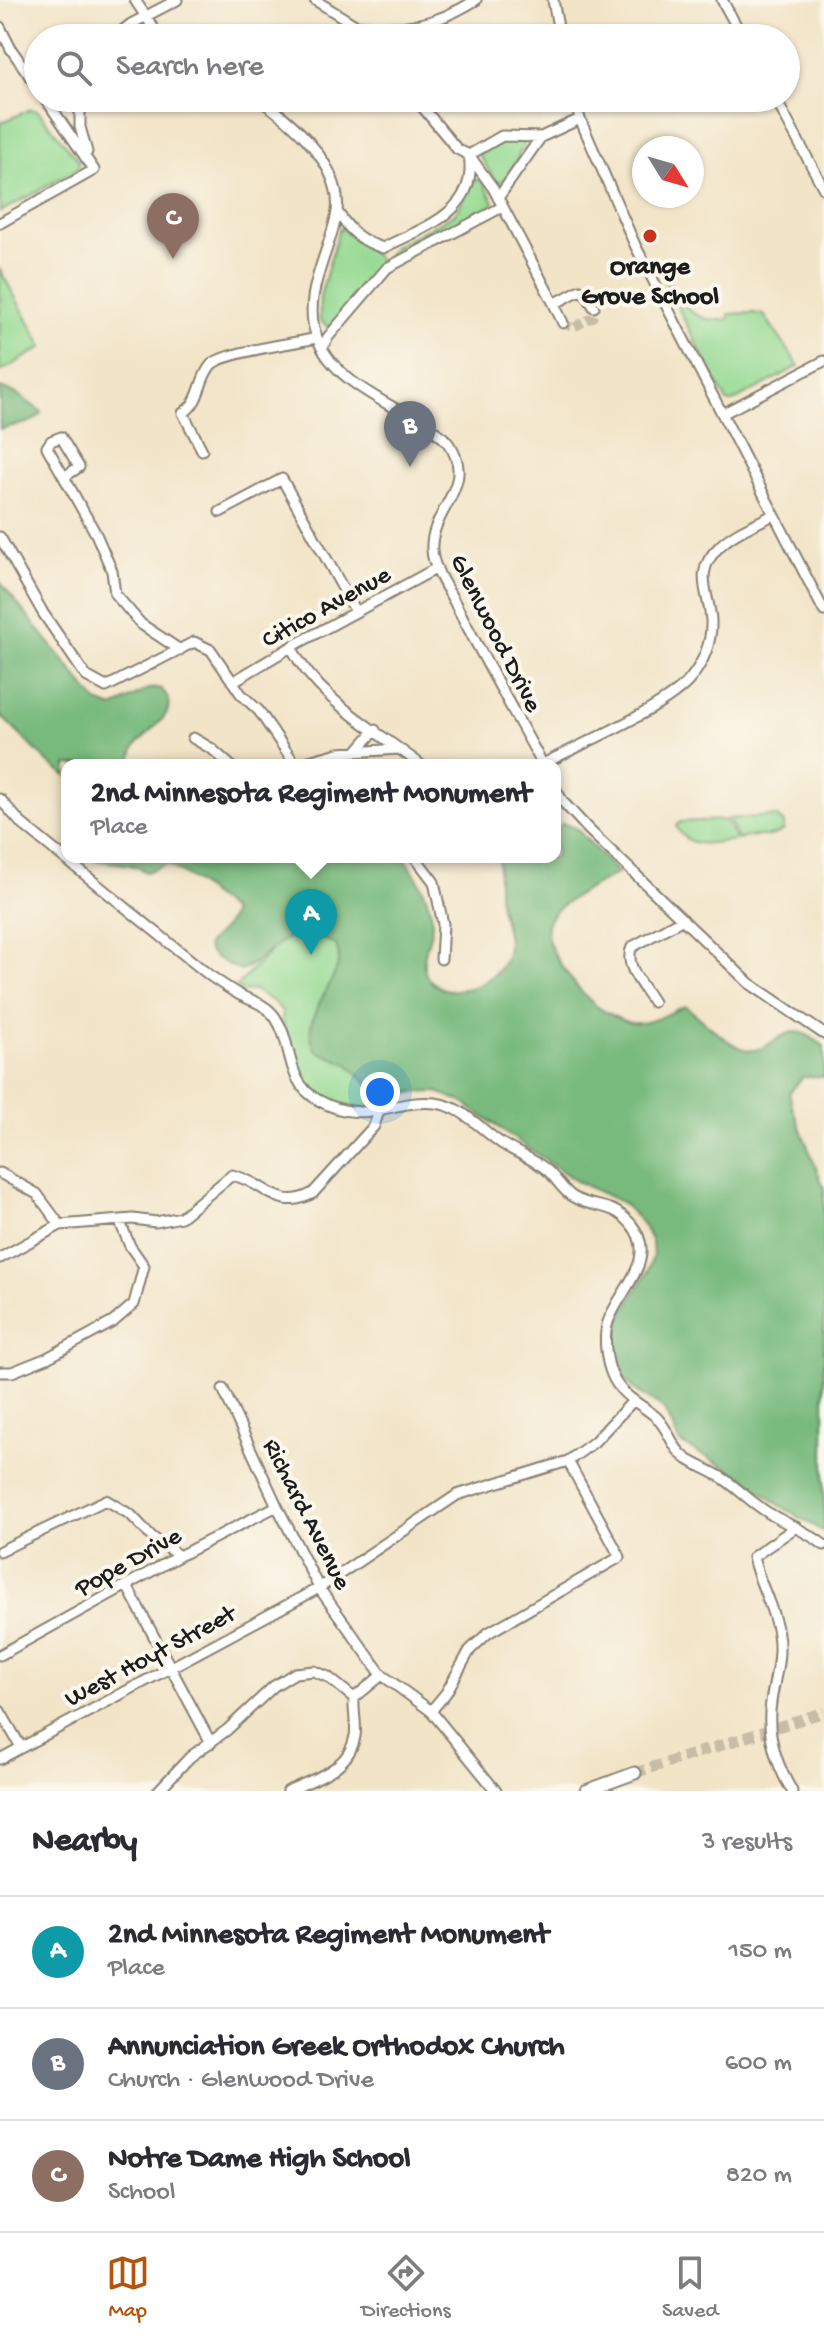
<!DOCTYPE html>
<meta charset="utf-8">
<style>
:root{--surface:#fff;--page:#f2f2f3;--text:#2b2b33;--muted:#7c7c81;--line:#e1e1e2;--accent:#b45309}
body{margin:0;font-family:"Gochi Hand",sans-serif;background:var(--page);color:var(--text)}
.compass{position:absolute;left:632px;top:136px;width:72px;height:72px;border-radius:50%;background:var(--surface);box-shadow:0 2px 6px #0004;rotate:127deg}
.you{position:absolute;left:380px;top:1092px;width:28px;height:28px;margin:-20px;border:6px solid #fff;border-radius:50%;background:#1a73e8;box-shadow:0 0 0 12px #1a73e833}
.badge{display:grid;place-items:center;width:52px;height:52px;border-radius:50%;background:var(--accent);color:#fff;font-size:26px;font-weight:700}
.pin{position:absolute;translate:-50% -66px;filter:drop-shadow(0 2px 4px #0008)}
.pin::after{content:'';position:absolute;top:42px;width:28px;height:24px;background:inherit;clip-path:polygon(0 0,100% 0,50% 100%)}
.popup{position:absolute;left:61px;top:759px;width:500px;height:104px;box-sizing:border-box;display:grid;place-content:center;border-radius:16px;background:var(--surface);filter:drop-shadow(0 2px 6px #0005);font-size:26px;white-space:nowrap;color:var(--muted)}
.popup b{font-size:30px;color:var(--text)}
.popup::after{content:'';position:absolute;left:50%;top:100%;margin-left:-16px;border:16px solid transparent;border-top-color:var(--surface)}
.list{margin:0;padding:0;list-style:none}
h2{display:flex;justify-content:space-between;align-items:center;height:104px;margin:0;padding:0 32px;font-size:34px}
h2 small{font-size:26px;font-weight:400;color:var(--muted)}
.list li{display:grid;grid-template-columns:52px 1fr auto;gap:24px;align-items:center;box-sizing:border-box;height:112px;padding:0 32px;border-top:2px solid var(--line)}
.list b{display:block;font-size:30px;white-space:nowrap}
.list p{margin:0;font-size:26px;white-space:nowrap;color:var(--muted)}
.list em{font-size:26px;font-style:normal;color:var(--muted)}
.icon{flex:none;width:44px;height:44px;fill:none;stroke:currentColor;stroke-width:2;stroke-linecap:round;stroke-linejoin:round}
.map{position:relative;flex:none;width:824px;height:1791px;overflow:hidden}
.search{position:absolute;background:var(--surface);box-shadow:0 2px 6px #0004;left:24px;right:24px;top:24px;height:88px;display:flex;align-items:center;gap:20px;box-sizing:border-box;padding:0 28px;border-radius:44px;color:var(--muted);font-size:30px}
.sheet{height:440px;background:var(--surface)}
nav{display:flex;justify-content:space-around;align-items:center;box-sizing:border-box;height:112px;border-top:2px solid var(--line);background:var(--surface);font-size:22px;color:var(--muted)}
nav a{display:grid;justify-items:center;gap:4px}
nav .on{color:var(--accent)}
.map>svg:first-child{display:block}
.green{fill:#96da93;stroke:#597b58;stroke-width:2}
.forest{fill:#78ba7d;stroke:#4a6b4c;stroke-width:2}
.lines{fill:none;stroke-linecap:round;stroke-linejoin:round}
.minor-tunnel{stroke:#c7bca5;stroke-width:9;stroke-dasharray:9 4.5;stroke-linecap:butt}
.major-tunnel{stroke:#c7bca5;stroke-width:11;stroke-dasharray:11 5.5;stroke-linecap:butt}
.minor-casing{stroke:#878072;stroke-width:13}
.major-casing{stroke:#878072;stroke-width:15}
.minor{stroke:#fff;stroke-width:9}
.major{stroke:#fff;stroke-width:11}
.poi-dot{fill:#c8321e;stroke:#fbf7ec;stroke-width:3}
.labels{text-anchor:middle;stroke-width:8;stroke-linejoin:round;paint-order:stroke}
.poi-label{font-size:26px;font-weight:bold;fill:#1c1c1c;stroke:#fbf7ec}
.street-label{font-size:26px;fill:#1c1c1c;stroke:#fbf7ec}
</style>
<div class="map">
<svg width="824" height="1791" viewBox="0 0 824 1791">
<rect width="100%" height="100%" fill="#fbf7ec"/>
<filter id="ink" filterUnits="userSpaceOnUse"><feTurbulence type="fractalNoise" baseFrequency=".0125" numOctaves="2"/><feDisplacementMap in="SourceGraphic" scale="16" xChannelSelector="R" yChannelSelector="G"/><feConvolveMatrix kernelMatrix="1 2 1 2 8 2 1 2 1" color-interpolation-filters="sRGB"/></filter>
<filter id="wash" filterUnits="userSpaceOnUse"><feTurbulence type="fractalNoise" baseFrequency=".006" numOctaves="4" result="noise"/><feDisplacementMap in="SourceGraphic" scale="32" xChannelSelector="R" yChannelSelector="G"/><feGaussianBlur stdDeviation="1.8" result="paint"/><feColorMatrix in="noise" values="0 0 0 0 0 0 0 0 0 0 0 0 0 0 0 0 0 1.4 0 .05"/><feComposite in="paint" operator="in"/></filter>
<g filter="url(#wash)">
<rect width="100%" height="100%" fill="#f2e4c7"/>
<path class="green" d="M 31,109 L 38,111 L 79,161 L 78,169 L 0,212 L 0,123 Z
M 510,140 L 523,141 L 524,145 L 506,179 L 497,183 L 479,155 L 482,150 Z
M 476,179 L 483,182 L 494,202 L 490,209 L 404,254 L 389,261 L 387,259 L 392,248 L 453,215 C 464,204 466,188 476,179 Z
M 343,228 C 355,242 374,249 382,266 L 381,271 L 333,326 L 328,327 L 320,320 L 320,297 L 339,229 Z
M 0,270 L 43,347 L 0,372 Z
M 668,272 L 671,276 L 667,279 C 681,306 697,325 729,319 L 729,314 L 753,313 L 764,315 L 799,366 L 732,402 L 727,402 L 661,275 Z
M 776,816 L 784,823 L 784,830 C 767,842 756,831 739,840 L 728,819 Z
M 725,820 L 736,840 C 711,842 689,852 676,826 L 680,822 Z
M 322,898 L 480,1018 C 467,1032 409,1098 398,1102 C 359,1117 309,1103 294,1061 C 289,1048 287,1033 282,1019 L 283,1012 L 274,1002 L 254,990 L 245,992 L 236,987 Z"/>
<path class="forest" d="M 0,388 L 17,394 L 42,412 C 34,426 14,424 0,429 Z
M 0,582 L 97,702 L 113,708 L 148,689 L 160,688 C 186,711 148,729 136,746 C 132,751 132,758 131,765 L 67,765 L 67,776 L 51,765 L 0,715 Z
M 562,823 L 576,828 L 618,873 C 599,884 556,902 548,922 C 539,944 579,992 595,1005 C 603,1011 618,1019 627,1022 C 645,1028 670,1012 685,1006 C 702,1018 727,1046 748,1050 C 765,1053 779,1032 796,1032 C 805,1031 816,1041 824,1046 L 824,1077 L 803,1077 L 789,1093 L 793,1109 L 824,1188 L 824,1532 L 779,1505 L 742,1476 L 680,1443 L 665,1410 L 634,1389 L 621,1373 L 615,1351 L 621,1315 L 647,1273 L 653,1256 L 652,1242 L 643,1224 L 623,1203 L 576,1181 L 462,1102 L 438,1092 L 390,1093 L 367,1083 L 348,1064 L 317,1051 C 295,1021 337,986 339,958 C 339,957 337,946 336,945 C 286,916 280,951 241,971 C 176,940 223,946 232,912 L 194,881 L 168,864 L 146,872 C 126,858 106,867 88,857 L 404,857 C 416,874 433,903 432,924 C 431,940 417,963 428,978 C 435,988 449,992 460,990 C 484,987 509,969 508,943 C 508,929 501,915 499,901 C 497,887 498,873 499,858 L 555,857 L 555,833 Z"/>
</g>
<g filter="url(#ink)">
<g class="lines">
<path class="minor-tunnel" d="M 563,323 L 573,328 L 593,317 L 594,307"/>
<path class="major-tunnel" d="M 635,1773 L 824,1712"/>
<g class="minor-casing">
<path id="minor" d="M 135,0 L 160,38
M 315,0 L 355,25 L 366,38
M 553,0 L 560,38
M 722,0 L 743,38
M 355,25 C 404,31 434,26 476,0
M 0,27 L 11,49 L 38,88
M 113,38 L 131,24 L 177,0
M 45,98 L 94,170
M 80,98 L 80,127 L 87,152
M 256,98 C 292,119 347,170 336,217 C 328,256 300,299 318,340 C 334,379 379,398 413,419 C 425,426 440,432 448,443 C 479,485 429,511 432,550 C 433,569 448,589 456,605 C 484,659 514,712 543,765
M 415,98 L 457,149 L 469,155 L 493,188 L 554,304
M 574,98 L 580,119 L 635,245 L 824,611
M 775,98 L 824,189
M 498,198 L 541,137
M 338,213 C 351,232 361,241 383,248
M 0,223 L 94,170
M 383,248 C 424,227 479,212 469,155 L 502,136 L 541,137 L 580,119
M 563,323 L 554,304 L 580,290 L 586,294 L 594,307
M 322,348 L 328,337 L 387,268 L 502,207
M 722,414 L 824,361
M 202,450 L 183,413 C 202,401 198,380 211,365 C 223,352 297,343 317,338
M 64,477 L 79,467 L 61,437 L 51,441 L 47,447 L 96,534 L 112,571 L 115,594 L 141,624 L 180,650
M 220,512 L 282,479 L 356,612
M 0,537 L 43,613 L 86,676 L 106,687 L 194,642 L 211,650 L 241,694 L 259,711 L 295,764
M 291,647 C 318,700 375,729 421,765
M 234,681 L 291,647 L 437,568
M 193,738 L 212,749 L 230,765
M 357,751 L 375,730
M 543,764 C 579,745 669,707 691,678 C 704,661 712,641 711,620 C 709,592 692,572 720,546 C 734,532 756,524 773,515
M 294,765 L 338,753 L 399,749
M 555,788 L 563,802 L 588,829 L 749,983 L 824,1034
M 0,799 L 21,823 L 209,975 C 219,982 229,989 240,995 C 252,1001 266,1004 275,1017 C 294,1044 284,1081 318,1100 C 366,1127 389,1099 435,1103 C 463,1106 480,1129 501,1143 C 515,1153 535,1159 548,1171 C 557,1179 562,1190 573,1197 C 595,1210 611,1201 631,1224 C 660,1259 619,1290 608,1322 C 603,1337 606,1361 612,1375 C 621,1396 638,1402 655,1416 C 669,1428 671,1448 687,1459 C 698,1466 712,1471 724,1479 C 740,1490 754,1505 772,1515 C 789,1525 808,1532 824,1545
M 415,857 L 434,882 L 443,924 L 441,959
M 653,1002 C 644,987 623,965 632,947 L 683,919
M 0,1173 L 37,1194 L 60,1225
M 0,1258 L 60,1225 L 133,1219 L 156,1222 L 181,1217 L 232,1175 C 266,1182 277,1213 313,1193 L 374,1126 L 379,1111
M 0,1372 L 12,1372 L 47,1358 L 113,1322 L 134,1304 L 144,1266 L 130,1246 L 120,1222
M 223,1389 L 277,1506 L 319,1588 L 382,1675 L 431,1711 L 496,1791
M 0,1551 L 106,1500 L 131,1515 L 152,1537 L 179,1556
M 127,1586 L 211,1743
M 0,1655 L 179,1556 L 277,1506
M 0,1711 L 21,1747
M 431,1711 L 446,1693 L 470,1650 L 488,1633 L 620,1557 L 568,1461
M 0,1759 L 319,1588 L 457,1495 L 568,1461 L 594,1442 L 632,1402
M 158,1791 L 190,1757 L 227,1730 L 274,1686 L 295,1673 L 314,1671 L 328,1677 L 354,1698
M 288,1791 C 315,1778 349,1770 355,1736 C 357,1727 353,1711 354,1698 L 382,1675
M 792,1791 C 776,1764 766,1735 771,1702 C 774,1680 782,1657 778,1634 C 774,1607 759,1584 753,1557 L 796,1527"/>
</g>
<g class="major-casing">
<path id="major" d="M 586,1791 L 635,1773"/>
</g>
<use href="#minor" class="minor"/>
<use href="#major" class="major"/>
</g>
</g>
<circle class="poi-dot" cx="650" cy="236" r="8"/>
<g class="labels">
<g class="poi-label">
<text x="650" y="273">Orange<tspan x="650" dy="30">Grove School</tspan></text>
</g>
<g class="street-label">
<text transform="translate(325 605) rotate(-29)" y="9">Citico Avenue</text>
<text transform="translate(498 632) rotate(63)" y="9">Glenwood Drive</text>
<text transform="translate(309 1513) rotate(63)" y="9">Richard Avenue</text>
<text transform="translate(127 1560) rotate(-29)" y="9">Pope Drive</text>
<text transform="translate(149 1654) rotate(-28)" y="9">West Hoyt Street</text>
</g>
</g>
</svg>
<svg class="compass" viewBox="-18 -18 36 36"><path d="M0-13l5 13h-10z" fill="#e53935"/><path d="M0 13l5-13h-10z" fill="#7c7c81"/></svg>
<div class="you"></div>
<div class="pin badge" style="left:311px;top:955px;background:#0f9aa8">A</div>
<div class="popup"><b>2nd Minnesota Regiment Monument</b>Place</div>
<div class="pin badge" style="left:410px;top:467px;background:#6b7280">B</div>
<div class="pin badge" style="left:173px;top:259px;background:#8d6e63">C</div>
<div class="search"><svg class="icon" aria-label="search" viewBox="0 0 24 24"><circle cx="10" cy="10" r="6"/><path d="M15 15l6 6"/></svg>Search here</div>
</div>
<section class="sheet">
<h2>Nearby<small>3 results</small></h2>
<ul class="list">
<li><span class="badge" style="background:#0f9aa8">A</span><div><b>2nd Minnesota Regiment Monument</b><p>Place</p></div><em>150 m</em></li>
<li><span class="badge" style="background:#6b7280">B</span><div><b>Annunciation Greek Orthodox Church</b><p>Church · Glenwood Drive</p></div><em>600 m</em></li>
<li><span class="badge" style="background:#8d6e63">C</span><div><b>Notre Dame High School</b><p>School</p></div><em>820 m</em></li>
</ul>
</section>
<nav>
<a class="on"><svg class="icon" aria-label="map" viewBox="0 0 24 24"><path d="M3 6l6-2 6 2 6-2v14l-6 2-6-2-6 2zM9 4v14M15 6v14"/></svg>Map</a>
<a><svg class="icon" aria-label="directions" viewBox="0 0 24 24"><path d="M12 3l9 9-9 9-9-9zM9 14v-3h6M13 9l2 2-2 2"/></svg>Directions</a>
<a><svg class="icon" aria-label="saved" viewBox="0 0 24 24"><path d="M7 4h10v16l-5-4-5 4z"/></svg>Saved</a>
</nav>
